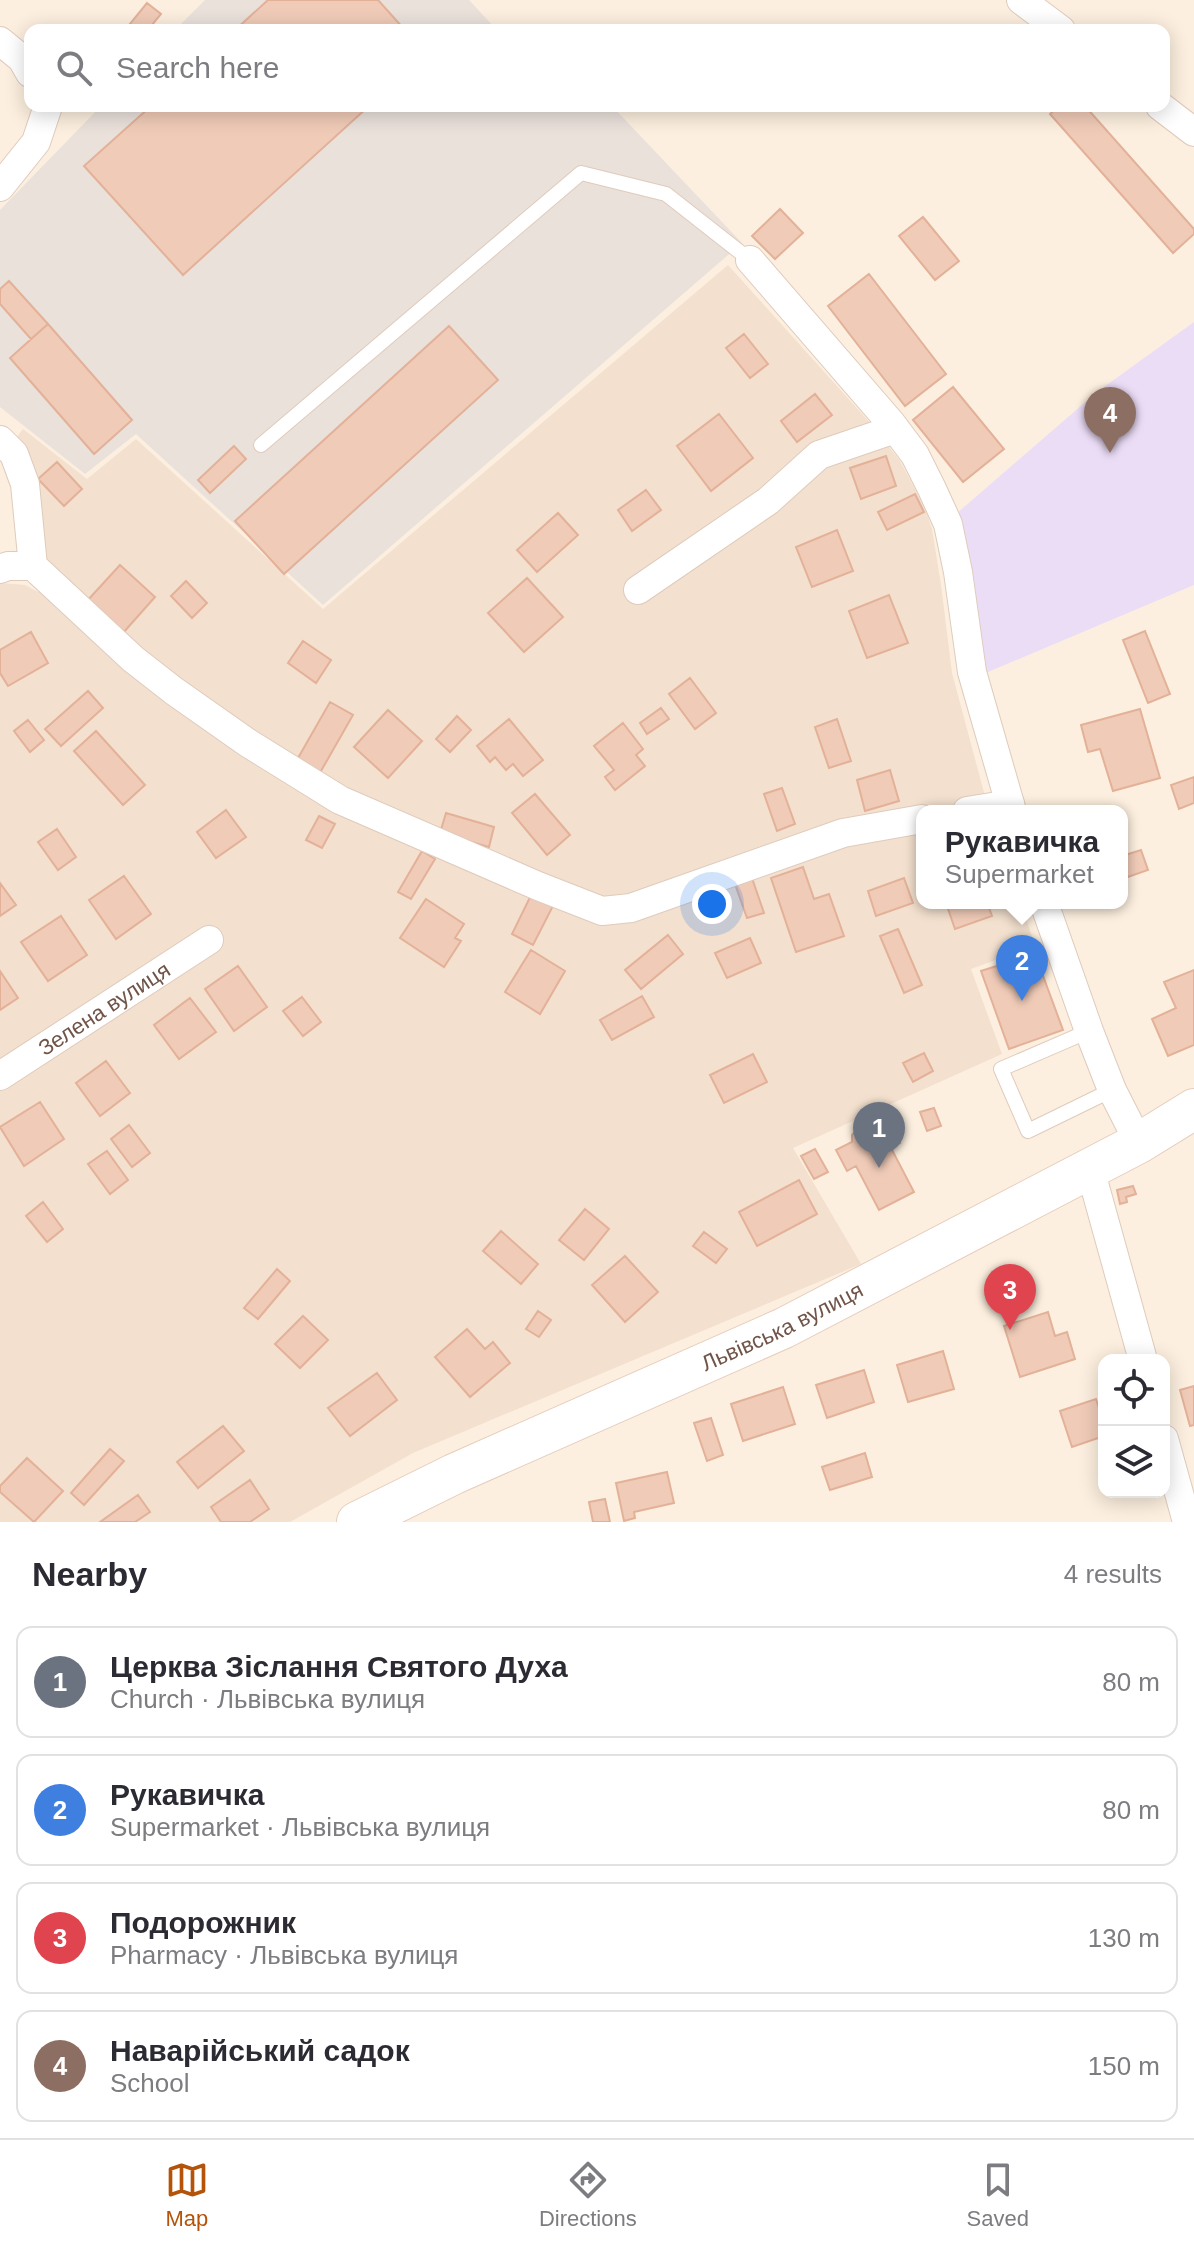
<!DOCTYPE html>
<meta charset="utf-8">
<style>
:root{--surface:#fff;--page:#f2f2f3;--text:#2b2b33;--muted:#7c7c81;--line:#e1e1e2;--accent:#b45309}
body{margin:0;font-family:Helvetica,sans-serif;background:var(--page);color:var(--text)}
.controls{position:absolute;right:24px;bottom:24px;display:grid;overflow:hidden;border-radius:16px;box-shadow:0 4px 20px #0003}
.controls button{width:72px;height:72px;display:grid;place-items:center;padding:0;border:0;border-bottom:2px solid var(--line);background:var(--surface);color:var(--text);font:40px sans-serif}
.you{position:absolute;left:712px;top:904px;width:28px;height:28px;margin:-20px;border:6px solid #fff;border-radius:50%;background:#1a73e8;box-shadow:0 0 0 12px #1a73e833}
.badge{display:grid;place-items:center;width:52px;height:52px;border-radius:50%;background:var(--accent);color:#fff;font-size:26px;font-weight:700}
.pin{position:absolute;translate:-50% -66px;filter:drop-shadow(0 2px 4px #0008)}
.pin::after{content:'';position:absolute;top:42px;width:28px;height:24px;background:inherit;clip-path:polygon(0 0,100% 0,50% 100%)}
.popup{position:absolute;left:916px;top:805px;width:212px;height:104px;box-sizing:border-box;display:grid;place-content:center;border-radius:16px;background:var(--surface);filter:drop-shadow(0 2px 6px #0005);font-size:26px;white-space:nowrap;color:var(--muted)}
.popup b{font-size:30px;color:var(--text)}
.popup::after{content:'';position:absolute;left:50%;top:100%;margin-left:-16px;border:16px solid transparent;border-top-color:var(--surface)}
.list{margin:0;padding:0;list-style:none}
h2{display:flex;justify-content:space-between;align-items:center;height:104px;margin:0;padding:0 32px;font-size:34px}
h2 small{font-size:26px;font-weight:400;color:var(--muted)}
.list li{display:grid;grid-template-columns:52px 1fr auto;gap:24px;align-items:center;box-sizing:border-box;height:112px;margin:0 16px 16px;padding:0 16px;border:2px solid var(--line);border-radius:16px}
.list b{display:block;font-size:30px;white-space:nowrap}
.list p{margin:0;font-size:26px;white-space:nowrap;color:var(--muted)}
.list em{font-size:26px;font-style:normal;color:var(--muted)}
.icon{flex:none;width:44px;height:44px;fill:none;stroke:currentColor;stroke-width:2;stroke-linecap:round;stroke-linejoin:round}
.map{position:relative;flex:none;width:1194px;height:1522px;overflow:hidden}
.search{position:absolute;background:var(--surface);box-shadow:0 4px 20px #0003;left:24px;right:24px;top:24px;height:88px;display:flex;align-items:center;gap:20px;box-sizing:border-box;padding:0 28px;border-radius:16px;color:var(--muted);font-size:30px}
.sheet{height:616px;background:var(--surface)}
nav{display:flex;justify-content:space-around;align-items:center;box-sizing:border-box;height:112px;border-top:2px solid var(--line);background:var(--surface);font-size:22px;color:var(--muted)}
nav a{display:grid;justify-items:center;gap:4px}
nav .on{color:var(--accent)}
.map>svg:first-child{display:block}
.residential{fill:#f3e0ce}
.industrial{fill:#eae1db}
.education{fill:#ecddf7}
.building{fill:#f0cbb8;stroke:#e3b198;stroke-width:2}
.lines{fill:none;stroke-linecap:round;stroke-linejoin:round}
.lane-casing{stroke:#dfcbbc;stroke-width:16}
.street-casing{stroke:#dfcbbc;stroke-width:30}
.secondary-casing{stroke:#e6cdbc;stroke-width:42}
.lane{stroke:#fff;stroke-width:14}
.street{stroke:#fff;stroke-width:28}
.secondary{stroke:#fff;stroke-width:40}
.labels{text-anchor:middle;stroke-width:6;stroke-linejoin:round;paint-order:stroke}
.street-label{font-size:22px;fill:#715448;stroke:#fff3e5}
</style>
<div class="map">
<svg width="1194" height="1522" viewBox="0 0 1194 1522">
<rect width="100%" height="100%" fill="#fcefdf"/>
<path class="residential" d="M 728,265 L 872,425 L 900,461 L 925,508 L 932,529 L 941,585 L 952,673 L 989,811 L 922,811 L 922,903 L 1021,903 L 1035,946 L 971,969 L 1002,1054 L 793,1148 L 861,1264 L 413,1453 L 290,1522 L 0,1522 L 0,583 L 25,585 L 38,592 L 53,576 L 38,560 L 12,443 L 23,429 L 87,479 L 136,439 L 323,609 Z"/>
<path class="industrial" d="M 205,0 L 469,0 L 497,30 L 175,30 Z
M 101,106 L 612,106 L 742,243 L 323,605 L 136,434 L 85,474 L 0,407 L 0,210 Z"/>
<path class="education" d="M 1194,322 L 1194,585 L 981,675 L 956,514 L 1097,392 Z"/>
<path class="building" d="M 268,0 L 378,0 L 405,30 L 235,30 Z
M 147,3 L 161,14 L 148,30 L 135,30 L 129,25 Z
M 151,106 L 369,106 L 183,275 L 84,166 Z
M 1059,106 L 1085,106 L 1194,229 L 1194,234 L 1173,253 L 1050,114 Z
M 780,209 L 803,233 L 775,259 L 752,236 Z
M 923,217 L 959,261 L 935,280 L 899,236 Z
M 869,274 L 946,374 L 905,406 L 828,306 Z
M 9,281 L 48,324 L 31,339 L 0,304 L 0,289 Z
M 48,324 L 132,420 L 94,454 L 10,358 Z
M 449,326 L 498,380 L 284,574 L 235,521 Z
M 744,334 L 768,364 L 750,378 L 726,348 Z
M 953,387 L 1004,449 L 963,482 L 913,420 Z
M 815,394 L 832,415 L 797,442 L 781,421 Z
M 719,414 L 753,458 L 711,491 L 677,446 Z
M 234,446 L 246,459 L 210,493 L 198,480 Z
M 886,456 L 896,486 L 861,499 L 850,468 Z
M 57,462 L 82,489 L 64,506 L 38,479 Z
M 646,490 L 661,510 L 632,531 L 618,510 Z
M 915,494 L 924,512 L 887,530 L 878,512 Z
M 558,513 L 578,535 L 537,572 L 517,550 Z
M 837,530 L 853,571 L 812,587 L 796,547 Z
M 120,565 L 155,597 L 123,633 L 87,601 Z
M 527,578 L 563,617 L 524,652 L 488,613 Z
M 186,581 L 207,603 L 192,618 L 171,596 Z
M 889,595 L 908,643 L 867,658 L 849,611 Z
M 1145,631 L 1170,694 L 1148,703 L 1123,640 Z
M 31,632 L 48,663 L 8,686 L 0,673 L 0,650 Z
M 303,641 L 331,660 L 316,683 L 288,663 Z
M 690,678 L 716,713 L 695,729 L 669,694 Z
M 88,691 L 103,708 L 61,746 L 45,729 Z
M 330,702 L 353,715 L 317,778 L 294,765 Z
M 661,708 L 669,719 L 647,734 L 640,723 Z
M 1140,709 L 1160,778 L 1113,791 L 1100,749 L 1088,752 L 1081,725 Z
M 388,710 L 422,741 L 388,778 L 354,747 Z
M 457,716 L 471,730 L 450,752 L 436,739 Z
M 509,719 L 543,760 L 523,776 L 513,764 L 506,770 L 495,757 L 490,762 L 477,746 Z
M 837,719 L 851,761 L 829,768 L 815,727 Z
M 28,720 L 44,740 L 30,752 L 14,731 Z
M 623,723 L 643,749 L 636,755 L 645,766 L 615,790 L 605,777 L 614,770 L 594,746 Z
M 96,731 L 145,785 L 123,805 L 74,751 Z
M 890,770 L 899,801 L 865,811 L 857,780 Z
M 1194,777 L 1194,803 L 1179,809 L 1171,785 Z
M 782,788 L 795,824 L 777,831 L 764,794 Z
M 535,794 L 570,835 L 547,855 L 512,813 Z
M 226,810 L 246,837 L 216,858 L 197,832 Z
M 446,813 L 494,827 L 489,847 L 440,833 Z
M 319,816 L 335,824 L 322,848 L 306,840 Z
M 57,829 L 76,857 L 58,870 L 38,842 Z
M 1141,850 L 1148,870 L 1122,879 L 1122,856 Z
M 422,851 L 435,859 L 411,899 L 398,892 Z
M 803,867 L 814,899 L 829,894 L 844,936 L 796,952 L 771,878 Z
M 124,876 L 151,914 L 116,939 L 89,900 Z
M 752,878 L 764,913 L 747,918 L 735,884 Z
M 904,878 L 913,903 L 876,916 L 868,891 Z
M 0,883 L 16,905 L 0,916 Z
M 534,889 L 556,900 L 533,945 L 512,934 Z
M 426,899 L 464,924 L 455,938 L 461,941 L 444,967 L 400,938 Z
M 946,903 L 987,903 L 992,916 L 955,929 Z
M 61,916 L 87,955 L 48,981 L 21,942 Z
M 898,929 L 922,985 L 904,993 L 880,936 Z
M 668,935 L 683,954 L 641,989 L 625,970 Z
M 750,938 L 761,963 L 727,978 L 715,953 Z
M 531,950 L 565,971 L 540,1014 L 505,992 Z
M 1035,954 L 1063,1030 L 1009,1049 L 981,971 Z
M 238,966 L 267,1007 L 234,1031 L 205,989 Z
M 1194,970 L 1194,1045 L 1168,1056 L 1152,1019 L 1176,1008 L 1164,982 Z
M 0,971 L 18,998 L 0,1010 Z
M 642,996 L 654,1017 L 612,1040 L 600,1020 Z
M 302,997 L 321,1022 L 303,1036 L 283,1011 Z
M 190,998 L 216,1032 L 179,1059 L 154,1025 Z
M 924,1053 L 933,1071 L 913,1082 L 903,1063 Z
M 753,1054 L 767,1082 L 724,1103 L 710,1075 Z
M 106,1061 L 130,1093 L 100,1116 L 76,1083 Z
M 40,1102 L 64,1139 L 24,1166 L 0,1127 Z
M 934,1108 L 941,1126 L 927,1131 L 920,1112 Z
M 889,1122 L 900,1143 L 891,1148 L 914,1192 L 879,1210 L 856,1166 L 847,1171 L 836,1150 L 852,1142 L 852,1135 L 860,1127 L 871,1126 L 876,1129 Z
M 129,1125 L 150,1153 L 132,1167 L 111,1139 Z
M 815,1149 L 828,1172 L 814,1179 L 801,1156 Z
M 107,1151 L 128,1180 L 110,1194 L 88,1164 Z
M 799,1180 L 817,1214 L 757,1246 L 739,1212 Z
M 1133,1186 L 1136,1194 L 1126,1197 L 1127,1202 L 1120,1204 L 1117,1190 Z
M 43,1202 L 63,1229 L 47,1242 L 26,1216 Z
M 585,1209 L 609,1229 L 584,1260 L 559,1240 Z
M 501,1231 L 538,1264 L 521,1284 L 483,1251 Z
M 704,1232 L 727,1249 L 716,1263 L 693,1246 Z
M 625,1256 L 658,1292 L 625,1322 L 592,1285 Z
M 277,1269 L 290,1281 L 258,1319 L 244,1308 Z
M 538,1311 L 551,1320 L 539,1337 L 526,1329 Z
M 1048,1312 L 1055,1336 L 1067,1332 L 1075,1359 L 1020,1377 L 1004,1326 Z
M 303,1316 L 328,1340 L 300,1368 L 275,1344 Z
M 467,1329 L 485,1349 L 493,1342 L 510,1363 L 470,1397 L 435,1357 Z
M 943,1351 L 954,1389 L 908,1402 L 897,1365 Z
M 864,1370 L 874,1402 L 827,1418 L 816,1385 Z
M 377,1373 L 397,1400 L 350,1436 L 328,1408 Z
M 1194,1386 L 1194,1425 L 1190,1426 L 1180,1390 Z
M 783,1387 L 795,1424 L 743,1441 L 731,1404 Z
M 1096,1399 L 1104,1424 L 1104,1436 L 1072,1447 L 1060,1411 Z
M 711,1418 L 723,1455 L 707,1461 L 694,1423 Z
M 223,1426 L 244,1451 L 198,1488 L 177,1462 Z
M 110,1449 L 124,1461 L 84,1505 L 71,1493 Z
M 865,1453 L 872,1477 L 830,1490 L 822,1467 Z
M 27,1458 L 63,1491 L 34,1522 L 0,1492 L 0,1486 Z
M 667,1472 L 674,1503 L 634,1512 L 635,1518 L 624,1521 L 616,1483 Z
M 250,1480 L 269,1509 L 250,1522 L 221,1522 L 211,1507 Z
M 138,1495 L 150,1512 L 135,1522 L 100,1522 Z
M 605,1499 L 610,1522 L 593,1522 L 589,1502 Z"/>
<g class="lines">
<g class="lane-casing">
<path id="lane" d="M 261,445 L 581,173 L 666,194 L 750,260
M 1089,1031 L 1001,1069 L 1028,1131 L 1112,1090"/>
</g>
<g class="street-casing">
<g id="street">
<path d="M 1021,0 L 1061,30"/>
<path d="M 0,41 L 22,59 L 30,73"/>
<path d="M 1160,106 L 1194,132"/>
<path d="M 0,187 L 36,142 L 48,106"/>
<path d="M 750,260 L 891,423 L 915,455 L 932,489 L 948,524 L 958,572 L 972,672 L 1012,811"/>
<path d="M 0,440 L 14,454 L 25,484 L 33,566 L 133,659 L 174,691 L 248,743 L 340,800 L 538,886 L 602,911 L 631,908 L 843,833 L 922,819"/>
<path d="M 0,569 L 8,566 L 33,566"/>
<path d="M 638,590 L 768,501 L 819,455 L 895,429"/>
<path d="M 967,811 L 1010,804"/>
<path d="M 1044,903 L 1089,1031 L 1112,1090 L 1139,1143"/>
<path id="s1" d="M 0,1076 L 209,940"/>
<path d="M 1090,1169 L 1143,1360"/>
<path d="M 1164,1439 L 1187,1522"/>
</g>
</g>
<g class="secondary-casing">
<g id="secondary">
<path id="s2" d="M 357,1522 L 454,1474 L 784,1328 L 1139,1143 L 1194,1109"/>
</g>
</g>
<use href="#lane" class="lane"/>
<use href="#street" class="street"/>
<use href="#secondary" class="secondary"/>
</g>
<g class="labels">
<g class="street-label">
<text dy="8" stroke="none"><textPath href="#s1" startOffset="124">Зелена вулиця</textPath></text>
<text dy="8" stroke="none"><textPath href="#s2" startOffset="468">Львівська вулиця</textPath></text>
</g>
</g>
</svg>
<div class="controls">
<button><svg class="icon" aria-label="locate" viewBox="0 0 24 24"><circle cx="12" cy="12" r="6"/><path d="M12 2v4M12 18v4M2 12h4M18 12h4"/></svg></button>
<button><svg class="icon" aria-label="layers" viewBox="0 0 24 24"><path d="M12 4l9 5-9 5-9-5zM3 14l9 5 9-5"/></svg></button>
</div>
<div class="you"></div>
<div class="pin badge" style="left:879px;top:1168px;background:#6b7280">1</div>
<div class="pin badge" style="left:1022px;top:1001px;background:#3f7fe0">2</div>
<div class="popup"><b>Рукавичка</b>Supermarket</div>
<div class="pin badge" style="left:1010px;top:1330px;background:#e0444e">3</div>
<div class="pin badge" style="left:1110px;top:453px;background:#8d6e63">4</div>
<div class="search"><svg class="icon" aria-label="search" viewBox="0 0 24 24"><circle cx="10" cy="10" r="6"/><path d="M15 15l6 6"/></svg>Search here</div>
</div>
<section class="sheet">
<h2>Nearby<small>4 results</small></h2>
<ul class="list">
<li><span class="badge" style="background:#6b7280">1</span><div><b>Церква Зіслання Святого Духа</b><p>Church · Львівська вулиця</p></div><em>80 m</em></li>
<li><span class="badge" style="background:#3f7fe0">2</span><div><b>Рукавичка</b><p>Supermarket · Львівська вулиця</p></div><em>80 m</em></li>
<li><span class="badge" style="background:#e0444e">3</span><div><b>Подорожник</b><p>Pharmacy · Львівська вулиця</p></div><em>130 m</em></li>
<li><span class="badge" style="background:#8d6e63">4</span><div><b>Наварійський садок</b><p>School</p></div><em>150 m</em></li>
</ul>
</section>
<nav>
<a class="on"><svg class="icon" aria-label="map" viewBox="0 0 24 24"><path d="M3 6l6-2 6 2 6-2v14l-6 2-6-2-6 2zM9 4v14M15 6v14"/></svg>Map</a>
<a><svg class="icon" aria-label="directions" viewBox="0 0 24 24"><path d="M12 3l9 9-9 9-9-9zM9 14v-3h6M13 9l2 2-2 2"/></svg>Directions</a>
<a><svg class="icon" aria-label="saved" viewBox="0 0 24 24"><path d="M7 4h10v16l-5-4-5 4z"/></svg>Saved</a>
</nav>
